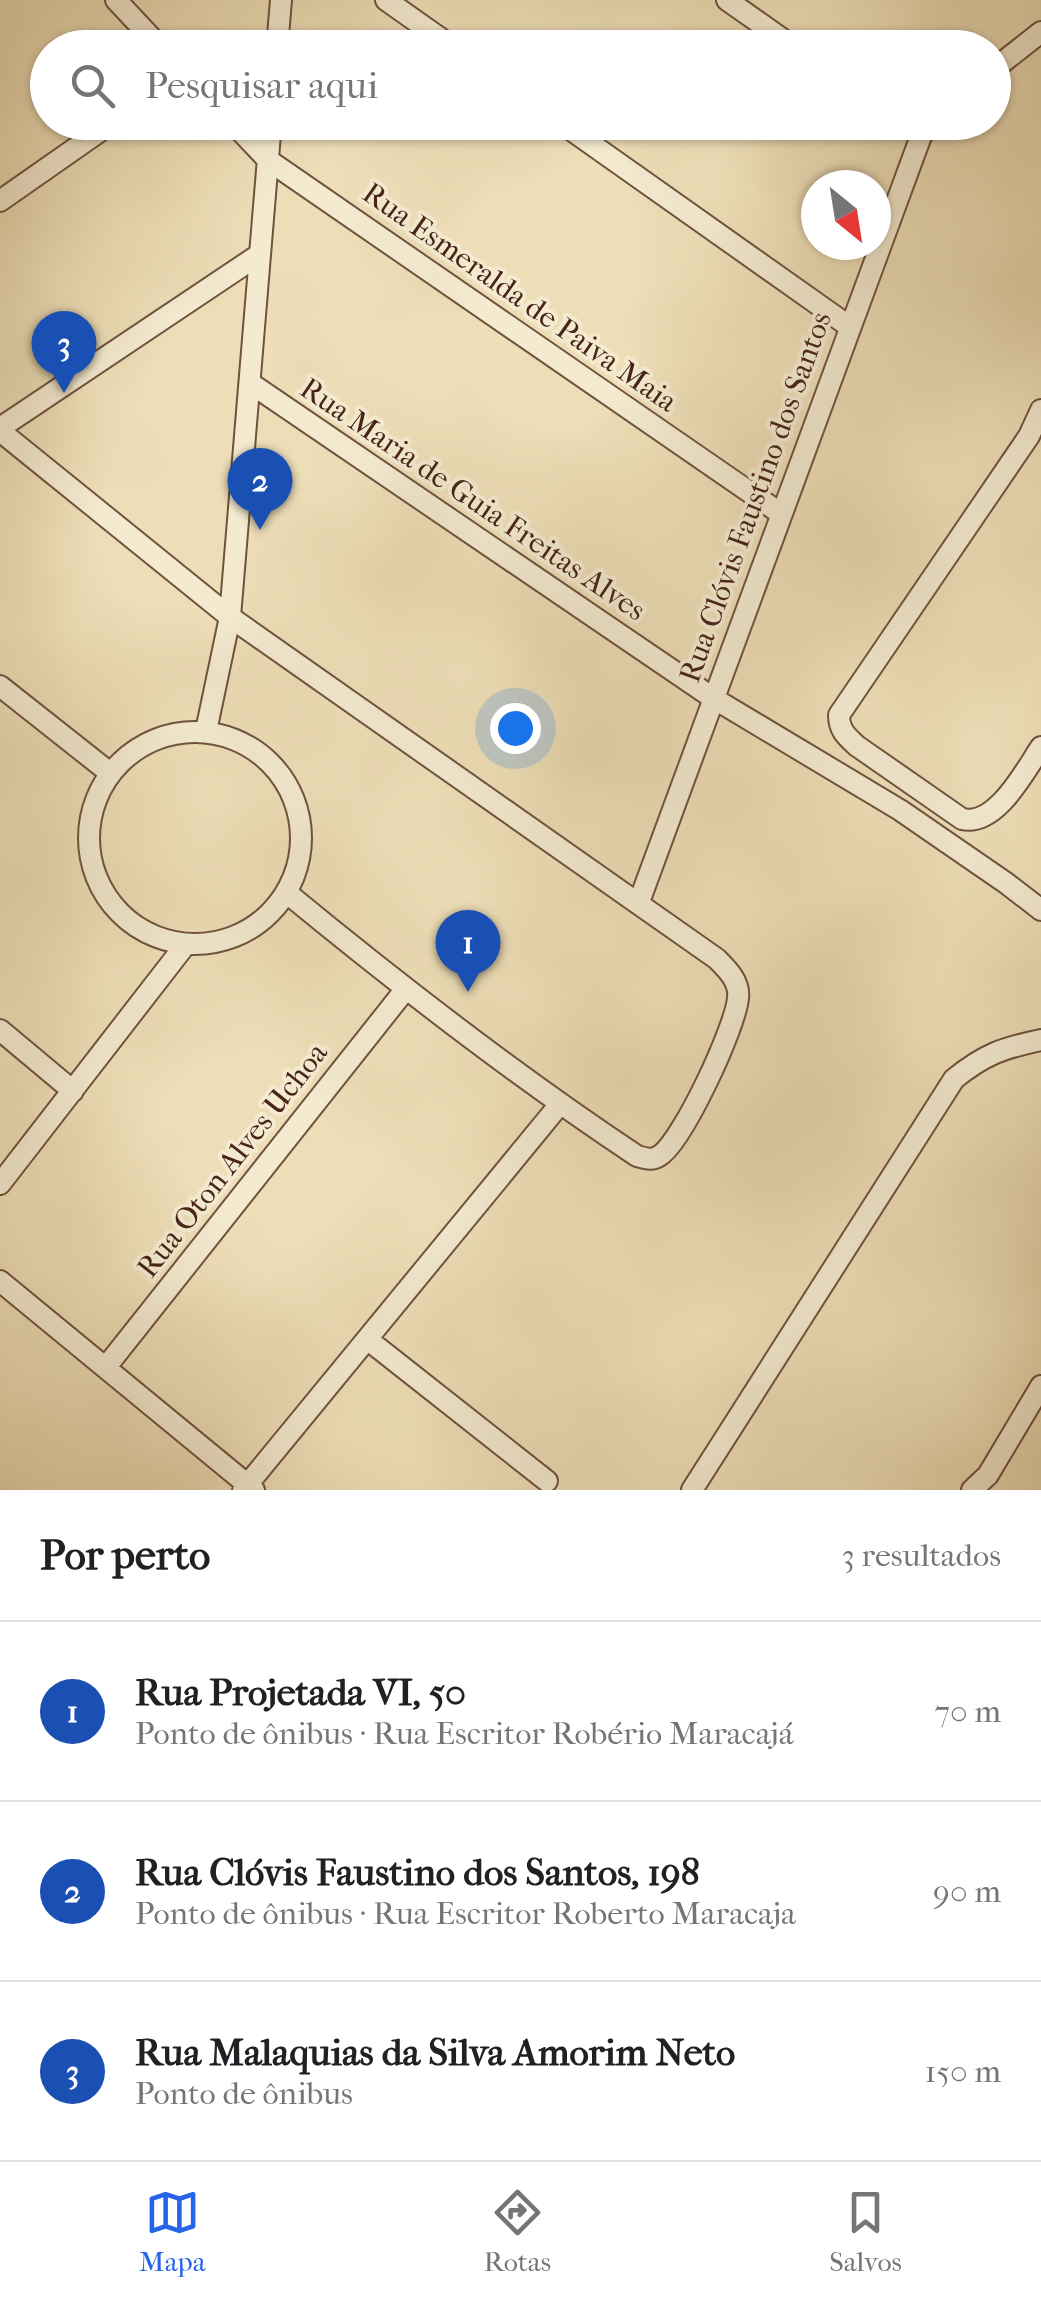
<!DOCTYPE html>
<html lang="pt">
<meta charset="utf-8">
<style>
:root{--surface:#fff;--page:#f6f6f6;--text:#202124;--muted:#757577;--line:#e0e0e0;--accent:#2563eb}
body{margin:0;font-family:"IM FELL French Canon",serif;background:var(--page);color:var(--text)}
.compass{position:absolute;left:801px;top:170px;width:90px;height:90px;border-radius:50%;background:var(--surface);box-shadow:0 2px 8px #0004;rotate:150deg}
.you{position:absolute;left:515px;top:728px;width:35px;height:35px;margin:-25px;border:8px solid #fff;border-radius:50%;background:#1a73e8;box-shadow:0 0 0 15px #1a73e833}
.badge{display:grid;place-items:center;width:65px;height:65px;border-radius:50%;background:var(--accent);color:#fff;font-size:32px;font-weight:700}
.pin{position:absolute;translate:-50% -82px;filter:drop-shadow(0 2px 5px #0008)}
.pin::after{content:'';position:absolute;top:52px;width:35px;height:30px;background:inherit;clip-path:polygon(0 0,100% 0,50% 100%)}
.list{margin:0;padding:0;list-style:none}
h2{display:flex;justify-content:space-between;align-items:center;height:130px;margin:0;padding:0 40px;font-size:42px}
h2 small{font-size:32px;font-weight:400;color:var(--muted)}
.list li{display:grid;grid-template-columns:65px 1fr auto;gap:30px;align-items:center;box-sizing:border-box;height:180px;padding:0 40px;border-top:2px solid var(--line)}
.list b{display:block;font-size:38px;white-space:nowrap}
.list p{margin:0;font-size:32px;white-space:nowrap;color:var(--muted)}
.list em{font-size:32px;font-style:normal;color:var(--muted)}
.icon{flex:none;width:55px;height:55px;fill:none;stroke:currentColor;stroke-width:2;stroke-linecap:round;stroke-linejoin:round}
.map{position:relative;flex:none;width:1041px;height:1490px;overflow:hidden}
.search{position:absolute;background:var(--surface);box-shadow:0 2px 8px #0004;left:30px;right:30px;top:30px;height:110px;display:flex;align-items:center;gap:25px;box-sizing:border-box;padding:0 35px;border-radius:55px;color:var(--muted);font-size:38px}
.sheet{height:670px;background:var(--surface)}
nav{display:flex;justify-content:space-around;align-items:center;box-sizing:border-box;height:140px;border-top:2px solid var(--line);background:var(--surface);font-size:28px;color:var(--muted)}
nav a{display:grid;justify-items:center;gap:5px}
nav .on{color:var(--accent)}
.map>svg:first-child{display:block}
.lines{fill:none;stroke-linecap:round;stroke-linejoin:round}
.minor-casing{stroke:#70523f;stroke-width:24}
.minor{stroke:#f3ead0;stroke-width:20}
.labels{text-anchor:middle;stroke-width:8;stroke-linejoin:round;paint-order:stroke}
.street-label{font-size:30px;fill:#472417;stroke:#f3ead0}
</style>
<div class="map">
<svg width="1041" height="1490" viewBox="0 0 1041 1490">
<rect width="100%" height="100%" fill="#eddeb7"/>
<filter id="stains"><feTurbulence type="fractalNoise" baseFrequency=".002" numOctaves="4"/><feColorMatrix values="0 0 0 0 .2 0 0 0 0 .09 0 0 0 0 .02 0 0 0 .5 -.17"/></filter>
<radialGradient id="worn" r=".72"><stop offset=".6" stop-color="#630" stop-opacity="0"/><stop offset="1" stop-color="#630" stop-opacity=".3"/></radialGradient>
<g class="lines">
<g class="minor-casing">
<path id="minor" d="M 116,0 L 161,48
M 386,0 L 454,48
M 727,0 L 795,48
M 277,48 L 281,0
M 994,69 L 1041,32
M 232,122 L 268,160 L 780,513
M 560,122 L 850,327
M 902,122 L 921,136
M 0,201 L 113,122
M 250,383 L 713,698 L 900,810 L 1006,883 L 1041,910
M 1041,410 L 1029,436 L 839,715 C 839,730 846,736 857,746 L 962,819 C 996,827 1025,771 1041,747
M 0,428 L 260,254
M 0,431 L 230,617 L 717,959 C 728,970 740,982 738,998 C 736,1026 682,1143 659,1156 C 651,1161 645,1158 637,1156 C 515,1075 400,986 287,893
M 0,686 L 110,773
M 206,731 L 230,617 L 271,122
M89 838a106 106 0 1 1 212 0a106 106 0 1 1-212 0Z
M 639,902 L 921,136 L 933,122
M 0,1030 L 73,1091
M 0,1184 L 186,944
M 0,1281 L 254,1490
M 367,1339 L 547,1481
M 106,1367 L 405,990
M 243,1490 L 560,1104
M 692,1490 L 954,1079 C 985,1054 1003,1048 1041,1040
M 972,1490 L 988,1475 L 1041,1386"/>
</g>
<use href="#minor" class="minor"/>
</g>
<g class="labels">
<g class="street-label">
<text transform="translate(520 297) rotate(35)" y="10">Rua Esmeralda de Paiva Maia</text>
<text transform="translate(755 497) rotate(-70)" y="10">Rua Clóvis Faustino dos Santos</text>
<text transform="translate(473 499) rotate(34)" y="10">Rua Maria de Guia Freitas Alves</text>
<text transform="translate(232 1160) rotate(-52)" y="10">Rua Oton Alves Uchoa</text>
</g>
</g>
<rect width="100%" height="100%" filter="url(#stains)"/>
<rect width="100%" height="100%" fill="url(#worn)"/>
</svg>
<svg class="compass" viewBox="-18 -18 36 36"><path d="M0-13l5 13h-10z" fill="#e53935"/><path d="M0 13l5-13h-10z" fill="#757577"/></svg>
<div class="you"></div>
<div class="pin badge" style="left:468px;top:992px;background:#1a4fb4">1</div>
<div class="pin badge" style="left:260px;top:530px;background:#1a4fb4">2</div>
<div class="pin badge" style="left:64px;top:393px;background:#1a4fb4">3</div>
<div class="search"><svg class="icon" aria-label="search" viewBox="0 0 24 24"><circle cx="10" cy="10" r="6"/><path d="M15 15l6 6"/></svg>Pesquisar aqui</div>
</div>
<section class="sheet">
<h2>Por perto<small>3 resultados</small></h2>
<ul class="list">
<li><span class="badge" style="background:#1a4fb4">1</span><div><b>Rua Projetada VI, 50</b><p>Ponto de ônibus · Rua Escritor Robério Maracajá</p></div><em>70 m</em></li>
<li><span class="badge" style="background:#1a4fb4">2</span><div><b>Rua Clóvis Faustino dos Santos, 198</b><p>Ponto de ônibus · Rua Escritor Roberto Maracaja</p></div><em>90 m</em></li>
<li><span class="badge" style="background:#1a4fb4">3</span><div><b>Rua Malaquias da Silva Amorim Neto</b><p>Ponto de ônibus</p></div><em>150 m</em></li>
</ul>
</section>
<nav>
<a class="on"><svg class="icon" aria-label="map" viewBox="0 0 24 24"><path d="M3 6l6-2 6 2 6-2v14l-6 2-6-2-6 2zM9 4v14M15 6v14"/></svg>Mapa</a>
<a><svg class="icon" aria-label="directions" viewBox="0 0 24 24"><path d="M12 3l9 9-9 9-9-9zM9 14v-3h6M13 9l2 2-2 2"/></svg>Rotas</a>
<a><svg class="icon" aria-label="saved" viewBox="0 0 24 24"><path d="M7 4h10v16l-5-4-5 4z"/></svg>Salvos</a>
</nav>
